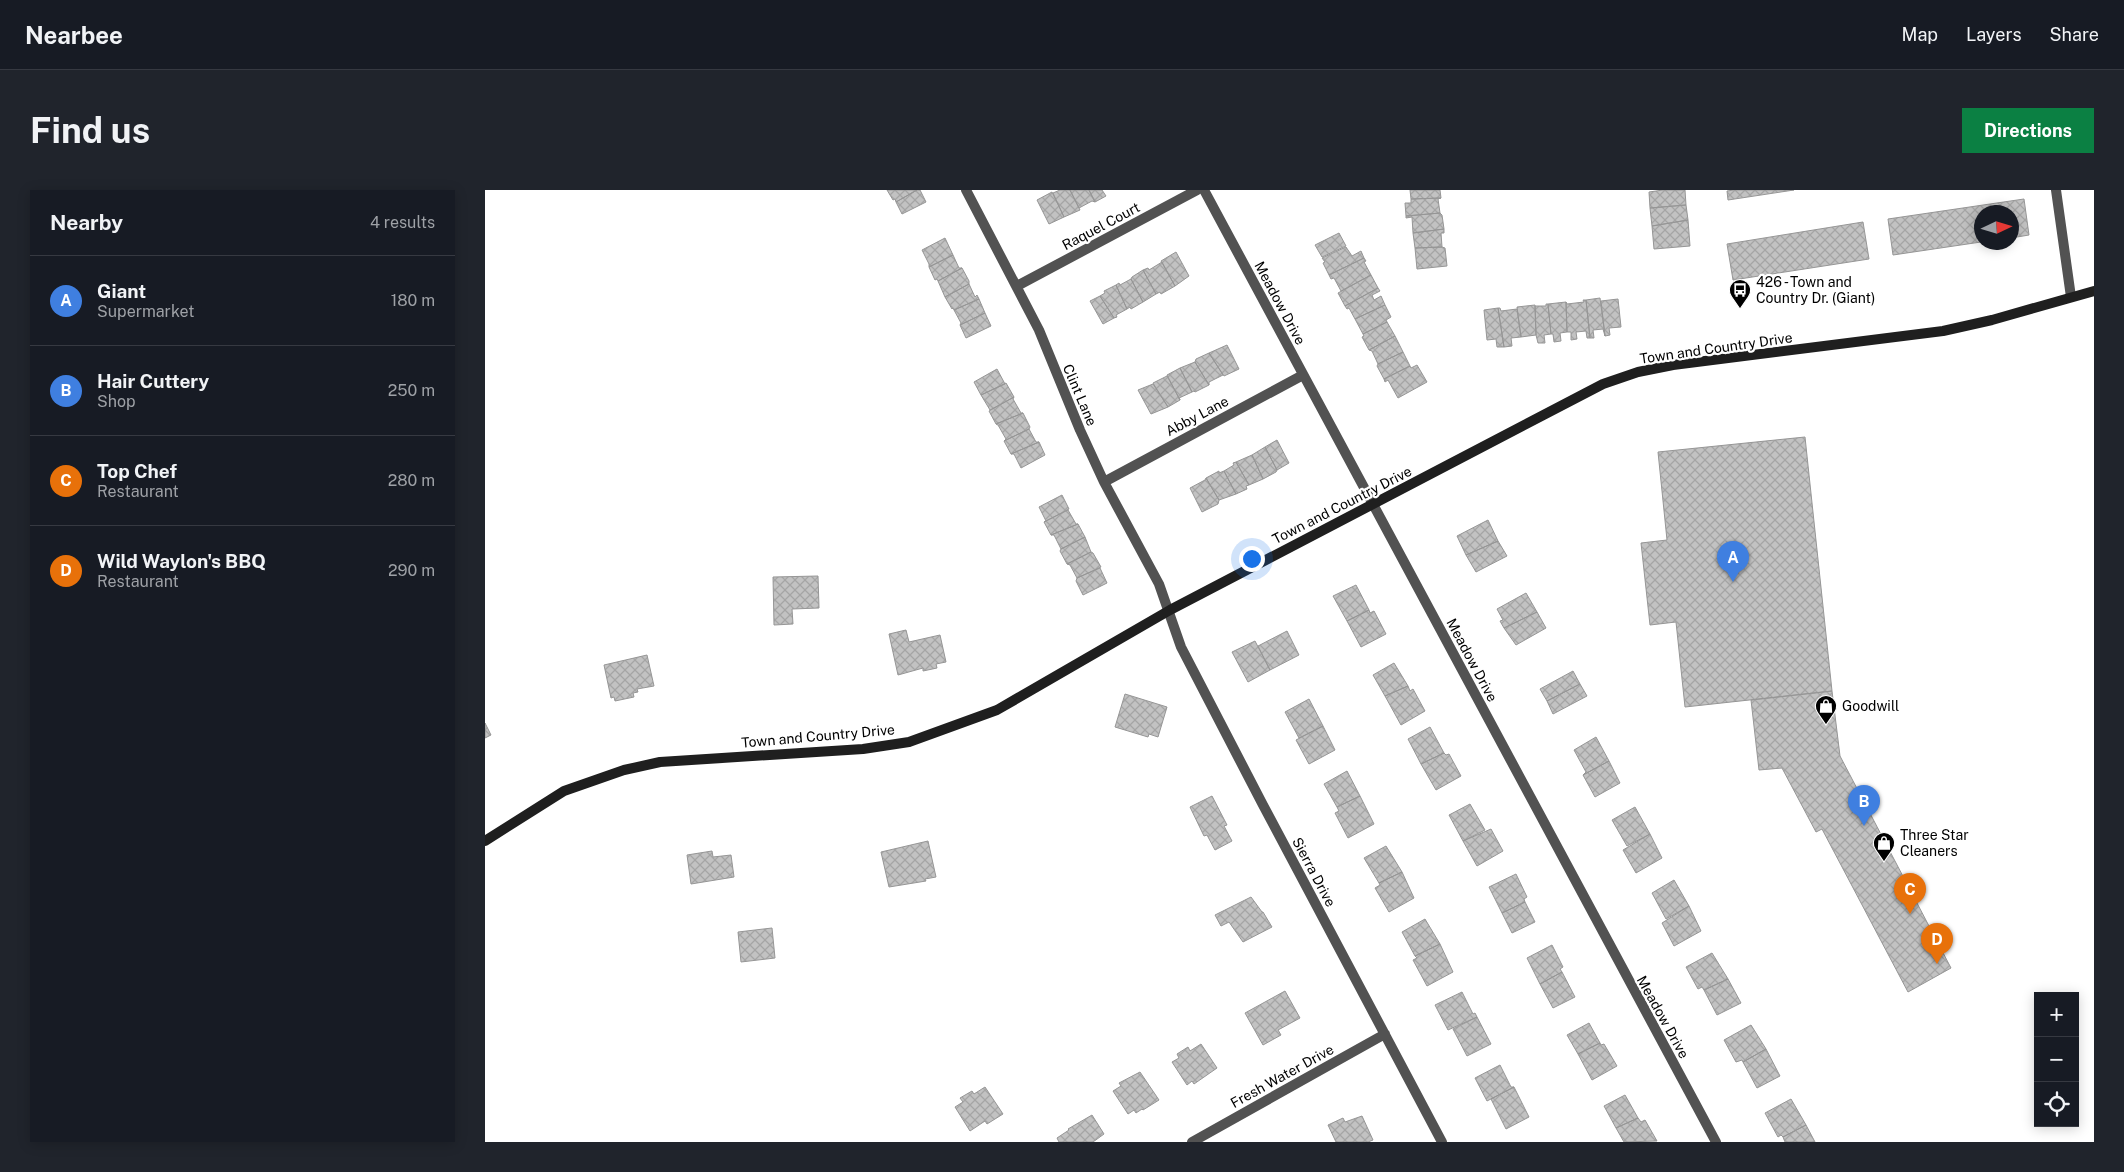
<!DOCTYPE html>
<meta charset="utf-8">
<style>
:root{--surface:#171b24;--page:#20242c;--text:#f1f3f6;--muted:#9ea1a6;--line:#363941;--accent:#0b8043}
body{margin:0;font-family:"Public Sans",sans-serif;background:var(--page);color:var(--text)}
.controls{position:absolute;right:15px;bottom:15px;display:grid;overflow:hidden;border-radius:0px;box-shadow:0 2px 12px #0003}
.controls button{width:45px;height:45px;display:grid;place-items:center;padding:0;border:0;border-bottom:1px solid var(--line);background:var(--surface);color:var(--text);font:25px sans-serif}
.compass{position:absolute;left:1489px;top:15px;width:45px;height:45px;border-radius:50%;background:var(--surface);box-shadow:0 2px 12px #0003;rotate:86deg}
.you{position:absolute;left:766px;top:368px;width:18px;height:18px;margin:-12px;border:4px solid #fff;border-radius:50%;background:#1a73e8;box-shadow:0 0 0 8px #1a73e833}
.badge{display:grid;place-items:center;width:32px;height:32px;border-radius:50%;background:var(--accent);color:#fff;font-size:16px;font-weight:700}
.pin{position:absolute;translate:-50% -41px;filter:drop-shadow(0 1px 2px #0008)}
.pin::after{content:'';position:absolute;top:26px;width:18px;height:15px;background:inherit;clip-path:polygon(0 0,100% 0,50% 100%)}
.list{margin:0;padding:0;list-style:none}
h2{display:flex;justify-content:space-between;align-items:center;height:65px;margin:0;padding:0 20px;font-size:21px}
h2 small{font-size:16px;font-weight:400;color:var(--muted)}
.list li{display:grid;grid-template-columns:32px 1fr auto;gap:15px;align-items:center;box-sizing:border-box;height:90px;padding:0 20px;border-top:1px solid var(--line)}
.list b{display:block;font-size:19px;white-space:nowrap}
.list p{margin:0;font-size:16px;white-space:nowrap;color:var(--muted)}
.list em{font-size:16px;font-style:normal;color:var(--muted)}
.icon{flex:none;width:28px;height:28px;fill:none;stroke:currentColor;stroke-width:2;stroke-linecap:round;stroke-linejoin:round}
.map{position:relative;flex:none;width:1609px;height:952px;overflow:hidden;border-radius:0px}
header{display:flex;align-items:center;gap:30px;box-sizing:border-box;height:70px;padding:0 25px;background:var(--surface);border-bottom:1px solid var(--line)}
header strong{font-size:24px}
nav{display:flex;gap:28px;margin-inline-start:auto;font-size:18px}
.intro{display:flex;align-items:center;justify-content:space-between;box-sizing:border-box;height:120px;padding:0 30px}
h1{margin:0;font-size:35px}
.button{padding:12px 22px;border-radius:0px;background:var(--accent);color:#fff;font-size:18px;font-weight:700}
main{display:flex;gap:30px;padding:0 30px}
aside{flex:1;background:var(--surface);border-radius:0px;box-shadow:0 2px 12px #0003}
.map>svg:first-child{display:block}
.building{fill:url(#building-cross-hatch);stroke:#969696}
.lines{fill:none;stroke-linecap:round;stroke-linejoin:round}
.street{stroke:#525252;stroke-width:10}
.secondary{stroke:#1f1f1f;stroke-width:10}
.labels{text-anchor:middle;stroke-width:4.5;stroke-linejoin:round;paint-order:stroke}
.street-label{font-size:14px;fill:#000;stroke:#fff}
.poi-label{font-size:14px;fill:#000;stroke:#fff;text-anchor:start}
</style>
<header>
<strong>Nearbee</strong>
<nav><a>Map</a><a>Layers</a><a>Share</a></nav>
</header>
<div class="intro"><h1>Find us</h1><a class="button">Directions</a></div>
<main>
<aside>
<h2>Nearby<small>4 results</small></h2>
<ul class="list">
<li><span class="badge" style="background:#3f7fe0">A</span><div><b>Giant</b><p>Supermarket</p></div><em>180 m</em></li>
<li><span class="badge" style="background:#3f7fe0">B</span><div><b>Hair Cuttery</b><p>Shop</p></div><em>250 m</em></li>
<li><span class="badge" style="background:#e8710a">C</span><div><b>Top Chef</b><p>Restaurant</p></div><em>280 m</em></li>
<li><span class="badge" style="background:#e8710a">D</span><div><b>Wild Waylon's BBQ</b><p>Restaurant</p></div><em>290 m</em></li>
</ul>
</aside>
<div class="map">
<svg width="1609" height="952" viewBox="0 0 1609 952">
<defs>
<pattern id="building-cross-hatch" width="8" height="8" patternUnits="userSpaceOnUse" patternTransform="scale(1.25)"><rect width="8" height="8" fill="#c2c2c2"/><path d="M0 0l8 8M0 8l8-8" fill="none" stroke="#a5a5a5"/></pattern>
</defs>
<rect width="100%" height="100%" fill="#fff"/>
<path class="building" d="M 402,0 L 432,0 L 411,12 L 410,9 L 408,10 Z
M 432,0 L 435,0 L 441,12 L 417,24 L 411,12 Z
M 575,0 L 585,0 L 595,20 L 579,27 L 568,3 Z
M 585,0 L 604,0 L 610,12 L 607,11 L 594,18 Z
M 604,0 L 617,0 L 621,6 L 610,12 Z
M 925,0 L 955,0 L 956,8 L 926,9 Z
M 1178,0 L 1200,0 L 1201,15 L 1165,18 L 1164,2 Z
M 1249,0 L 1309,0 L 1243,10 L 1242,1 Z
M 567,2 L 579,27 L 564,34 L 552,10 Z
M 956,8 L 953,9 L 955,23 L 921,26 L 920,13 L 926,13 L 926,9 Z
M 1539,9 L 1544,45 L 1526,48 L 1526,22 L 1496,22 L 1496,52 L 1408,65 L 1403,29 Z
M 1201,15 L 1203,30 L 1167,36 L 1165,18 Z
M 955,23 L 957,25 L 959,39 L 928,43 L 927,27 L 921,28 L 921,26 Z
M 1203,30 L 1205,56 L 1169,59 L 1167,36 Z
M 1378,32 L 1384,69 L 1248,90 L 1242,54 Z
M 959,39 L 959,43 L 956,43 L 957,57 L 930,58 L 928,43 Z
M 854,43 L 861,56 L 837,67 L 830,55 Z
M 460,48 L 468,65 L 444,77 L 444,74 L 437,60 Z
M 861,57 L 867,66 L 876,61 L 879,68 L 844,85 L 838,73 L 840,72 L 837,68 Z
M 957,57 L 960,58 L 962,76 L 932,79 L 930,58 Z
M 691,62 L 704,86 L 690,96 L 676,71 Z
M 468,65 L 474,78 L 477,78 L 453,91 L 452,89 L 450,90 L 444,77 Z
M 879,68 L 881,71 L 879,72 L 886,85 L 856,101 L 849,88 L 846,89 L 844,85 Z
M 677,72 L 690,96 L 676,104 L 675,102 L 671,104 L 658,80 L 663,78 L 664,80 Z
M 477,78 L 484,91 L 484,94 L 460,107 L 453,91 Z
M 658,80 L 671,104 L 658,112 L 646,89 L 647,87 Z
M 886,85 L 893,98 L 860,116 L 853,103 Z
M 646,89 L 658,112 L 646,119 L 645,117 L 642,119 L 631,95 L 634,93 L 635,95 Z
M 484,94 L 490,107 L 492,105 L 494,109 L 469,120 L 468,118 L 467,119 L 460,107 Z
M 631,95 L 642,119 L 631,125 L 632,127 L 629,128 L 615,106 L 620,103 L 619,101 Z
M 893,98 L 895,101 L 887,105 L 889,110 L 896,106 L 900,115 L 870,129 L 864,118 L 862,119 L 860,116 Z
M 615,106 L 629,128 L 618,134 L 605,111 Z
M 1115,108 L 1120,146 L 1118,139 L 1108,140 L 1109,148 L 1105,148 L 1101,110 Z
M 494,109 L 500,123 L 475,135 L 476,133 L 469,120 Z
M 1133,109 L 1136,137 L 1124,138 L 1125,145 L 1120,146 L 1116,111 Z
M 1098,110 L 1101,110 L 1105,148 L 1102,148 L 1101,141 L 1091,142 L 1092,149 L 1086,150 L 1086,142 L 1082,142 L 1081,112 L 1082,114 L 1099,112 Z
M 1081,112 L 1082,142 L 1075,143 L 1076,151 L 1069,152 L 1068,144 L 1066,144 L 1063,114 Z
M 1061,114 L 1063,114 L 1066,144 L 1059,145 L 1060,153 L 1053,153 L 1051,145 L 1050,116 L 1061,116 Z
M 900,115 L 906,127 L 901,130 L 902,132 L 878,144 L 870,129 Z
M 1050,115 L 1051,145 L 1036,147 L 1032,117 Z
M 1013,118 L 1019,157 L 1012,157 L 1011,149 L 1002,150 L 999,120 Z
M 1013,118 L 1015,118 L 1016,121 L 1032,119 L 1036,147 L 1026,148 L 1027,156 L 1019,157 Z
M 500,123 L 506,136 L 481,148 L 475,135 Z
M 902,132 L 910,146 L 884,160 L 877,147 L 879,146 L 878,144 Z
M 910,146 L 918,162 L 893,174 L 887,161 L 884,160 Z
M 742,155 L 754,179 L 739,186 L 724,163 Z
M 918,162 L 925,176 L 899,189 L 892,176 L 893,174 Z
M 724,163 L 738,185 L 724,192 L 724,195 L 710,172 L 711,169 Z
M 710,172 L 724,195 L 710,202 L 709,201 L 707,202 L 695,178 Z
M 932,175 L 942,192 L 913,208 L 903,190 L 900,192 L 899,189 L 925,176 L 926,178 Z
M 695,178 L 707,202 L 694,208 L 695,210 L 682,185 Z
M 512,179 L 520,194 L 496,205 L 489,192 Z
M 682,186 L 695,210 L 683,217 L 668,193 Z
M 521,193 L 529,207 L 505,220 L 496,205 Z
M 668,194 L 683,217 L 666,224 L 653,200 Z
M 529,207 L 528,209 L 536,223 L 538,223 L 511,234 L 504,221 Z
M 538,223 L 545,237 L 544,239 L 519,251 L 521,249 L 513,235 L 511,234 Z
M 544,239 L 551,252 L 554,252 L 526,264 L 519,251 Z
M 1320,247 L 1347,501 L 1200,517 L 1191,432 L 1165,435 L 1156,353 L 1182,350 L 1173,262 Z
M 792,250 L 804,273 L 792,280 L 780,257 Z
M 554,252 L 560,265 L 536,278 L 529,264 L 526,264 Z
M 780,257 L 792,280 L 791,282 L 778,289 L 767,265 Z
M 767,265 L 778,289 L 764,295 L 751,272 Z
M 751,272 L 764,295 L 761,296 L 762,299 L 751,304 L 739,281 L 749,275 L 748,273 Z
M 734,281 L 734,283 L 739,281 L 751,304 L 734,310 L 721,288 Z
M 721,288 L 734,310 L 733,314 L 717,322 L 705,298 L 720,290 Z
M 577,305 L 584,319 L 559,332 L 561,331 L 554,317 Z
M 583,320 L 591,334 L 593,334 L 566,345 L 559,332 Z
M 1003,330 L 1013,351 L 981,365 L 972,346 Z
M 593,334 L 600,347 L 576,359 L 569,345 L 566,345 Z
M 600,347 L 606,362 L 582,374 L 575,361 L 576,359 Z
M 1013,351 L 1022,366 L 991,382 L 981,365 Z
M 606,362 L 608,363 L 616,377 L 592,388 L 585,375 L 582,374 Z
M 615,378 L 622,393 L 598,405 L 591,391 L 592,388 Z
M 333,386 L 334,418 L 307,419 L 308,434 L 289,435 L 288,387 Z
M 871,395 L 884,420 L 862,431 L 848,406 Z
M 1041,403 L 1052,422 L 1019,438 L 1015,431 L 1018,430 L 1012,419 Z
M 884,420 L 885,423 L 889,421 L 901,444 L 876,457 L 862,431 Z
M 1052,422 L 1061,438 L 1031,455 L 1019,438 Z
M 421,440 L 424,452 L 455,445 L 461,472 L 451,474 L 452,478 L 438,481 L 438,478 L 413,485 L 404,444 Z
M 802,441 L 814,465 L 785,480 L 773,456 Z
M 770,451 L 785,480 L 763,492 L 747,462 Z
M 162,465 L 169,496 L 152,499 L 153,502 L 148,503 L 149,507 L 130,511 L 129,507 L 126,508 L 119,475 Z
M 909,473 L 923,496 L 900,506 L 888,485 Z
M 1088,481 L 1095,494 L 1062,511 L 1055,499 Z
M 1095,494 L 1102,506 L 1068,524 L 1062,511 Z
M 923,496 L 925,501 L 928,499 L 940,521 L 916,535 L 900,506 Z
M 1347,501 L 1355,566 L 1466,778 L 1423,802 L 1337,639 L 1331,642 L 1297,578 L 1274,580 L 1266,510 Z
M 640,504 L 682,517 L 673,547 L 664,544 L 663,547 L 630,537 Z
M 824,509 L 838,536 L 814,548 L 800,522 Z
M 0,533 L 6,545 L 0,548 Z
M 838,536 L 850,560 L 824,574 L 811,550 Z
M 945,537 L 959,563 L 936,574 L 923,549 Z
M 1111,547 L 1124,571 L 1098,585 L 1101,582 L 1089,560 Z
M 959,563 L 961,565 L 964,564 L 976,586 L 951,600 L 936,574 Z
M 1124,571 L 1135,593 L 1110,607 L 1098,585 Z
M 862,581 L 875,606 L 852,617 L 839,594 Z
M 727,606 L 742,635 L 739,636 L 747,651 L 730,660 L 722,645 L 719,646 L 705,617 Z
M 875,606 L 889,634 L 863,648 L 850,623 L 854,621 L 852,617 Z
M 985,614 L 1000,640 L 978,651 L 964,625 Z
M 1150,617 L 1165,644 L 1142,656 L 1127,630 Z
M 1006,639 L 1018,661 L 992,676 L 978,651 Z
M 1165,644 L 1177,668 L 1151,683 L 1138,660 Z
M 443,651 L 451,687 L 440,689 L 441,691 L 404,697 L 396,662 Z
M 901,656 L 917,682 L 894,693 L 879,668 Z
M 227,661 L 228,667 L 246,665 L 249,687 L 206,694 L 202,665 Z
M 917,682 L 929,708 L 904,722 L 890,698 L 895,695 L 894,693 Z
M 1031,684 L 1042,707 L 1039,709 L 1040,712 L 1017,723 L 1004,697 Z
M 1189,690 L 1204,716 L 1181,729 L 1167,703 Z
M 766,707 L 777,722 L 778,722 L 787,737 L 758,752 L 744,732 L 736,736 L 730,725 Z
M 1040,712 L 1050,732 L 1027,743 L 1017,723 Z
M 1204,716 L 1216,741 L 1189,756 L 1177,733 Z
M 940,729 L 955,754 L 930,766 L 917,742 Z
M 287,738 L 290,768 L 256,772 L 253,742 Z
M 955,754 L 968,782 L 942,796 L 928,770 L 932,768 L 930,766 Z
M 1067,755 L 1078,777 L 1075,779 L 1077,782 L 1055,794 L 1042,768 Z
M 1227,763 L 1243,789 L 1219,800 L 1217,797 L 1213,799 L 1201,777 Z
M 1077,782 L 1090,807 L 1068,818 L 1055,794 Z
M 1243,789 L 1256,813 L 1232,825 L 1219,800 Z
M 800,801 L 815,828 L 793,840 L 796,845 L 778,855 L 760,823 Z
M 977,802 L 988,824 L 990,823 L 992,827 L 963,840 L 950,815 Z
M 992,827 L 1006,854 L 982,866 L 968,839 Z
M 1104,833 L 1115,853 L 1093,864 L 1082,845 Z
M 1266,835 L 1281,859 L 1258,872 L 1257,870 L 1251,872 L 1239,850 Z
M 1115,853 L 1116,855 L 1119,854 L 1132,876 L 1107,890 L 1093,864 Z
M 716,854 L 732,878 L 709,894 L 707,891 L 702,895 L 687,872 L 694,868 L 692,864 L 703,857 L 705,861 Z
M 1281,859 L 1295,886 L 1272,898 L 1258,872 Z
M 1015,875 L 1026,897 L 1029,897 L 1002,911 L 990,888 Z
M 655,882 L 674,910 L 658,920 L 657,919 L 651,923 L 649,920 L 643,924 L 628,901 L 636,896 L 634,893 Z
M 500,897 L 518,924 L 502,934 L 500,931 L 485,941 L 470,917 L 478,912 L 475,908 L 487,901 L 489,904 Z
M 1029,897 L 1044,927 L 1021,939 L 1006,909 Z
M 1140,905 L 1153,928 L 1131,938 L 1119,916 Z
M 1306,909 L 1321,935 L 1298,947 L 1296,945 L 1293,947 L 1280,923 Z
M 607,925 L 619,944 L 608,952 L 574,952 L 572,948 L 584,940 L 583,939 Z
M 877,926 L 888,950 L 883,952 L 851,952 L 843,935 L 858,928 L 860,932 Z
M 1153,928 L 1156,932 L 1160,930 L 1172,951 L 1139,952 L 1131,938 Z
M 1321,935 L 1330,952 L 1300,952 L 1298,947 Z"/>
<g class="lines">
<path class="street" d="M 481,0 L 554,140 L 595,240 L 619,292 L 674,394 L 696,457 L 778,615 L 957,952
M 719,0 L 1231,952
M 1571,0 L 1586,107
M 532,96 L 712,0
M 619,292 L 818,185
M 707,952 L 900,844"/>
<path class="secondary" d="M 0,651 L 79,601 L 139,580 L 175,572 L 378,559 L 424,552 L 512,520 L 685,420 L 1118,194 L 1153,182 L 1188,175 L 1458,141 L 1507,130 L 1609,101"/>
</g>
<defs>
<g id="bus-pin" transform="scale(1.125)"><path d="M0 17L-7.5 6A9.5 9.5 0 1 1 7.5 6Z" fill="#000" stroke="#fff"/><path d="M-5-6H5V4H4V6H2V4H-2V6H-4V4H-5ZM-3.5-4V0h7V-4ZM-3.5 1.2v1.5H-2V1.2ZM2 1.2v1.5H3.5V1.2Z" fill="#fff"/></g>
<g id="shop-pin" transform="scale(1.125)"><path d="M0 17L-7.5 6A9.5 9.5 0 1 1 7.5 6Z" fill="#000" stroke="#fff"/><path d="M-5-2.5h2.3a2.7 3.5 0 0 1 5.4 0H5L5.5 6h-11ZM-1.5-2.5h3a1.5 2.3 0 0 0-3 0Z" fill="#fff"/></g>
</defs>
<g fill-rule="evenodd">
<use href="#bus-pin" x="1255" y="100"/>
<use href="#shop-pin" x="1341" y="516"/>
<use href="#shop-pin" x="1399" y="653"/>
</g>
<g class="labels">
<g class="street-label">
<text transform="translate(616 36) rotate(-28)" y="5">Raquel Court</text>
<text transform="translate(795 113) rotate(62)" y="5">Meadow Drive</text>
<text transform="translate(1231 158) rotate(-8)" y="5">Town and Country Drive</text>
<text transform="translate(595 205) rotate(67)" y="5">Clint Lane</text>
<text transform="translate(712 226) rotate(-28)" y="5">Abby Lane</text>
<text transform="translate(857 315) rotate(-27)" y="5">Town and Country Drive</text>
<text transform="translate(987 470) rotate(62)" y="5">Meadow Drive</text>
<text transform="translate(333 546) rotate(-5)" y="5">Town and Country Drive</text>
<text transform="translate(829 682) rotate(62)" y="5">Sierra Drive</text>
<text transform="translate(1178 827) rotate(61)" y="5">Meadow Drive</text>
<text transform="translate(797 886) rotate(-29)" y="5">Fresh Water Drive</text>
</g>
<g class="poi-label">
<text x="1271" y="97">426 - Town and<tspan x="1271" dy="16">Country Dr. (Giant)</tspan></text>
<text x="1357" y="521">Goodwill</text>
<text x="1415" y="650">Three Star<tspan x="1415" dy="16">Cleaners</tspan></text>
</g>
</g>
</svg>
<div class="controls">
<button>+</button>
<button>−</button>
<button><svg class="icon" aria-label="locate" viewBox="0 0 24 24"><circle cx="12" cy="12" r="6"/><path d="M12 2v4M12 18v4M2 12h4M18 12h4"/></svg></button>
</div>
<svg class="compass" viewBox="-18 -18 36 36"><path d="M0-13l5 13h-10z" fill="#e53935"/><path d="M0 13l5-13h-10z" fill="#9ea1a6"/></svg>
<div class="you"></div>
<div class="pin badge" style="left:1248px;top:392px;background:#3f7fe0">A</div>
<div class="pin badge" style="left:1379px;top:636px;background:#3f7fe0">B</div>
<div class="pin badge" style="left:1425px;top:724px;background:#e8710a">C</div>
<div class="pin badge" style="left:1452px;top:774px;background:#e8710a">D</div>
</div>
</main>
